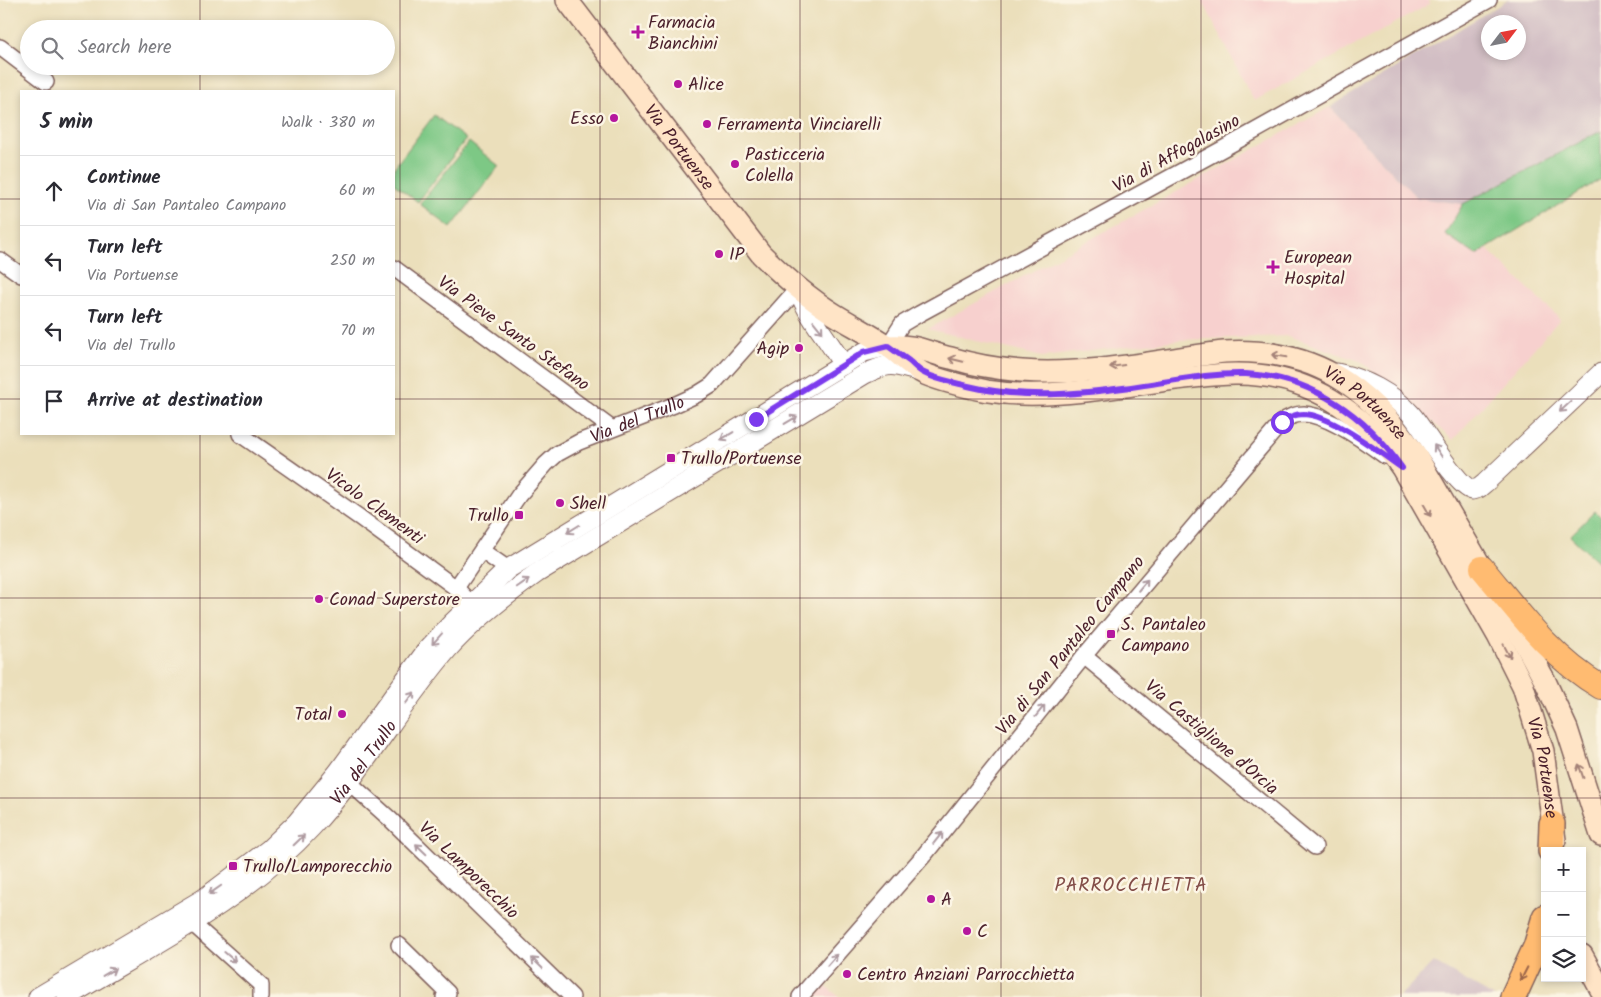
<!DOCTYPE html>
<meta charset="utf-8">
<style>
:root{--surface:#fff;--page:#f2f2f3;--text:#2b2b33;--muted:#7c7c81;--line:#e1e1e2}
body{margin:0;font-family:Kalam,sans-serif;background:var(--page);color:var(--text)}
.controls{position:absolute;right:15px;bottom:15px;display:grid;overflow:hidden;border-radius:0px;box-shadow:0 2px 8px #0003}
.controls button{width:45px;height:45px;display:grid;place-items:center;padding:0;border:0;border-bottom:1px solid var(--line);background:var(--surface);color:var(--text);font:25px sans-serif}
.compass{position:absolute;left:1481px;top:15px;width:45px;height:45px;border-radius:50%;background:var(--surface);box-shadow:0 2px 8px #0003;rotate:58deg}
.stop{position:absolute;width:15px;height:15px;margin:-11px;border:4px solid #7c3aed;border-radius:50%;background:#fff}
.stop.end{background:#7c3aed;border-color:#fff;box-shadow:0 1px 5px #0008}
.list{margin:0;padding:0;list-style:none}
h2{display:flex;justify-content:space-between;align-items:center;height:65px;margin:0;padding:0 20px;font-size:21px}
h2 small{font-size:16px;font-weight:400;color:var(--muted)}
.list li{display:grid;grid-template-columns:32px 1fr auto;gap:15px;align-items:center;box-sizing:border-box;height:70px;padding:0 20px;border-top:1px solid var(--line)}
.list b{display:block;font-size:19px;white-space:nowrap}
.list p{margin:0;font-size:16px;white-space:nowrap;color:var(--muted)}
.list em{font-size:16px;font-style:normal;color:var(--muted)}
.icon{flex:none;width:28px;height:28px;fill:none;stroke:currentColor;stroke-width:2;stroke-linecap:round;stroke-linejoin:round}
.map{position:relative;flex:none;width:1601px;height:997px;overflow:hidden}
.search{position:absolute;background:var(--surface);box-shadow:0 2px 8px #0003;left:20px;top:20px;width:375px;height:55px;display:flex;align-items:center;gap:12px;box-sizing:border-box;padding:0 18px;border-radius:28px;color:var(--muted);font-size:19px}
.panel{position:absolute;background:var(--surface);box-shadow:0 2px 8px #0003;left:20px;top:90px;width:375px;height:345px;border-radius:0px}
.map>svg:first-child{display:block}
.built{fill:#f7d0ce}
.industrial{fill:#d2bec4;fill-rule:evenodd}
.green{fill:#7dc885;stroke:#647458}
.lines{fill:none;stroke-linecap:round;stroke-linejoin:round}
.minor-casing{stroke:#82625d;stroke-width:18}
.tertiary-casing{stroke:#82625d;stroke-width:21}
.secondary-casing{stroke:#82625d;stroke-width:24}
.primary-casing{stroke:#82625d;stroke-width:26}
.trunk-casing{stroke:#82625d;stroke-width:28}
.minor{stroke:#fff;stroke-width:15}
.tertiary{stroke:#fff;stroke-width:19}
.secondary{stroke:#ffe4c6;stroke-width:21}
.primary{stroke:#ffbb71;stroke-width:24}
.trunk{stroke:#ffbb71;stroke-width:25}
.oneway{stroke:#ae9aa0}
.oneway2{stroke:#a48278}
.oneway3{stroke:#9b654a}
.route{stroke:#7c3aed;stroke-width:6}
.grid{fill:none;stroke:#4a1f2b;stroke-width:1;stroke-opacity:0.55}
.poi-dot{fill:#b5179e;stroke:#fcf5e5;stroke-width:2}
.labels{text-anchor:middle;stroke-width:5;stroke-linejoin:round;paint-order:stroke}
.poi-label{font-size:18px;fill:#4a1f2b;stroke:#fcf5e5;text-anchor:start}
.street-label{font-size:18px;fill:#4a1f2b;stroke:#fcf5e5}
.neighbourhood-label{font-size:19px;letter-spacing:1px;fill:#824c47;stroke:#fcf5e5}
</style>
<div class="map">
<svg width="1601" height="997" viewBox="0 0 1601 997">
<rect width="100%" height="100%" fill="#fcf5e5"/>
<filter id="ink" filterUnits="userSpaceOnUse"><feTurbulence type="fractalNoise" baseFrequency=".02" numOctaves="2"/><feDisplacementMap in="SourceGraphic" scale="10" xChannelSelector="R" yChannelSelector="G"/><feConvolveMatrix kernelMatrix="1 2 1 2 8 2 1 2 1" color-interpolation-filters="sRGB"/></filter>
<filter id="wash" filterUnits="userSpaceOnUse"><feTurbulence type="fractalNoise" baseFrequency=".0096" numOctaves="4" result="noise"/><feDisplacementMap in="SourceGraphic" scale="20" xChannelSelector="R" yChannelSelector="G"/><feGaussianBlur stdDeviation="1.12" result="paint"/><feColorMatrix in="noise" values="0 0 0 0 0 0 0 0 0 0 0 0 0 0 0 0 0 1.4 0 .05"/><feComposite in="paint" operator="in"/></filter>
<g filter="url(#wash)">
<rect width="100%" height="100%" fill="#ebdfbb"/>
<path class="built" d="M 1202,0 L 1428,0 L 1430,4 L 1254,101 Z
M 1330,107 L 1417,198 L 1463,204 L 1468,231 L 1560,319 L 1453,440 L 1362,362 L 1288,336 L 1179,340 L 1042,357 L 928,329 Z
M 820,981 L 839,997 L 806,997 Z"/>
<path class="industrial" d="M 1508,0 L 1601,0 L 1601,131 L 1463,204 L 1417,198 L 1330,107 ZM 1488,22 L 1518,22 L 1518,52 L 1488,52 Z
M 1433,962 L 1495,997 L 1399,997 Z"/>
<path class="green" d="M 434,115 L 466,139 L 418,202 L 394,184 L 394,168 Z
M 1601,131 L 1601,179 L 1476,255 L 1445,234 L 1463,204 Z
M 469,142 L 499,166 L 451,228 L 420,204 Z
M 1595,511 L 1601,517 L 1601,565 L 1570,536 Z"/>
</g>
<g filter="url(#ink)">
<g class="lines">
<g class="minor-casing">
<g id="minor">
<path d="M 0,47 L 46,82"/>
<path d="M 0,260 L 21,275"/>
<path d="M 394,268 L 611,428"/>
<path d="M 888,346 L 902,324 L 919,314 L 1237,141 L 1489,0"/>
<path d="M 240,434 L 359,517 L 456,588 L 479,612"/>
<path d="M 482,551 L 508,569"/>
<path id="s1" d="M 456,588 L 519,495 L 546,464 L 557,454 L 579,442 L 674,405 L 696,395 L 712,385 L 798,288"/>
<path d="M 1084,656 L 1315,847"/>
<path d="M 341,775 L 390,819 L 572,997"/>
<path d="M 183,915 L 261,985 L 261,997"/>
<path d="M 399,945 L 448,993 L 444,997"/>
<path d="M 800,997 L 925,854 L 1084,656 L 1282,422 C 1288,417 1296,414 1304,414 C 1328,415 1366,442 1385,456"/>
</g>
</g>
<g class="tertiary-casing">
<g id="tertiary">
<path d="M 798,288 C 807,317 828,338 843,365"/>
<path d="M 1337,373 C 1365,379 1392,393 1411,414 C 1425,430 1455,485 1472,490 L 1479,488 L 1485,483 L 1601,373"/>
<path d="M 38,997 L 203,899 L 269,849 L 297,822 L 338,772 L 426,651 L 453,622 L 508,569 L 864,352 L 888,346"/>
<path id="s2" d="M 67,997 C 151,946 244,901 312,827 C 363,772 399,706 448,649 C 474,620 505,596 537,573 L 865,374 C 890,362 892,364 917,371"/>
</g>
</g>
<g class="secondary-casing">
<g id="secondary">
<path id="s3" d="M 567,0 L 761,254 C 783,276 807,297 834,314 C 852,325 871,335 889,347 C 899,354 914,369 925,374 C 944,382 967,387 987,391 C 1012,395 1037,395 1062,393 C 1120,390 1177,375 1235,374 C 1307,373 1362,411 1402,468 L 1498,636 L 1523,686 L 1543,751 L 1555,840"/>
<path id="s4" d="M 888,346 C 915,344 926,352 951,358 C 974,365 998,369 1022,371 C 1088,376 1158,360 1224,352 C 1312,347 1367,385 1416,455 L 1515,625 L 1545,681 L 1567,729 L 1601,835"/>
<path d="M 1582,955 L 1601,990"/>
</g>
</g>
<g class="primary-casing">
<path id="primary" d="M 1482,568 C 1518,611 1551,658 1601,687"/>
</g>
<g class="trunk-casing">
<path id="trunk" d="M 1551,851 L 1552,824
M 1513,997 L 1536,947 L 1545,917"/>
</g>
<use href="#minor" class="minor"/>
<use href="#tertiary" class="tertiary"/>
<use href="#secondary" class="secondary"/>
<use href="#primary" class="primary"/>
<use href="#trunk" class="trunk"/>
</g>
<defs><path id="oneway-shaft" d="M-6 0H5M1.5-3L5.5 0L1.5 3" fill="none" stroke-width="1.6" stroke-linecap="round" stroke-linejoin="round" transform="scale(1.25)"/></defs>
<g class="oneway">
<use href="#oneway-shaft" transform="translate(818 327) rotate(51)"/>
<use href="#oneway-shaft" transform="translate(1565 407) rotate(137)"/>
<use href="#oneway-shaft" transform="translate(791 420) rotate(-31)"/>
<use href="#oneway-shaft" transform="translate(727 436) rotate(149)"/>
<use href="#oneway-shaft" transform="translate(1438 451) rotate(-124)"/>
<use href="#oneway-shaft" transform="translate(573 529) rotate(148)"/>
<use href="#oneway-shaft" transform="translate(523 583) rotate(-35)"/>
<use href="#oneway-shaft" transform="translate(1143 585) rotate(-50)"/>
<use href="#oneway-shaft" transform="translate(437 639) rotate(132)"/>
<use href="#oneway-shaft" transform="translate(410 698) rotate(-53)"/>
<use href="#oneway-shaft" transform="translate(1040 711) rotate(-51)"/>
<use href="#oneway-shaft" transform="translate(938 838) rotate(-51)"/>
<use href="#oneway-shaft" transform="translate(299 840) rotate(-44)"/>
<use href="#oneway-shaft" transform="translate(421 849) rotate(-136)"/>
<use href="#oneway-shaft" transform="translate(215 890) rotate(145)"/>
<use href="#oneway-shaft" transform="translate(230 957) rotate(41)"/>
<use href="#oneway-shaft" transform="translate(832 960) rotate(-49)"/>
<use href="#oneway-shaft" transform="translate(537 963) rotate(-136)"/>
<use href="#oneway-shaft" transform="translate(109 972) rotate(-31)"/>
</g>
<g class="oneway2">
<use href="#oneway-shaft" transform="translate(1279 356) rotate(-170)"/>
<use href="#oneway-shaft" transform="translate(956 360) rotate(-166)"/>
<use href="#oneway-shaft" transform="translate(1117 366) rotate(172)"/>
<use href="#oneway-shaft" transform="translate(1427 510) rotate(60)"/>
<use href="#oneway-shaft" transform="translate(1507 651) rotate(62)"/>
<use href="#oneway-shaft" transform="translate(1581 771) rotate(-109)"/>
</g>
<use class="oneway3" href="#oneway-shaft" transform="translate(1524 974) rotate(117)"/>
</g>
<g class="lines" filter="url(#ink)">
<path class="route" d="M 756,419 L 864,352 L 888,346 C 895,351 902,356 909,361 C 914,365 919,371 924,373 C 937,380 953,382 968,386 C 1025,400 1086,394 1144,385 C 1178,380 1211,373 1246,374 C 1312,377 1365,415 1402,468 C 1379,452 1331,415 1304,414 C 1296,414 1288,417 1282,422"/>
</g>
<path class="grid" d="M 200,0 L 200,29M 400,0 L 400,997M 600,0 L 600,997M 800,0 L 800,997M 1001,0 L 1001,997M 1201,0 L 1201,997M 1401,0 L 1401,997M 200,66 L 200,91M 0,199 L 21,199M 394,199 L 1601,199M 0,399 L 21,399M 394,399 L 1601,399M 200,434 L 200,997M 0,598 L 1601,598M 0,798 L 1601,798"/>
<g class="poi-dot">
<path d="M635.5 24.5h5v5h5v5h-5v5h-5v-5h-5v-5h5z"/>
<circle cx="678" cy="84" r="5"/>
<circle cx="614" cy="118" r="5"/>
<circle cx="707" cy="124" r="5"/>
<circle cx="735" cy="164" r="5"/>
<circle cx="719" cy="254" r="5"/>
<path d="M1270.5 259.5h5v5h5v5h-5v5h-5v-5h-5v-5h5z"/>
<circle cx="799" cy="348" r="5"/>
<rect x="666" y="453" width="10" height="10" rx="2.5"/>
<circle cx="560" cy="503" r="5"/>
<rect x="514" y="510" width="10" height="10" rx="2.5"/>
<circle cx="319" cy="599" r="5"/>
<rect x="1106" y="629" width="10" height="10" rx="2.5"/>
<circle cx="342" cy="714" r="5"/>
<rect x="228" y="861" width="10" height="10" rx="2.5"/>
<circle cx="931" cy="899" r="5"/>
<circle cx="967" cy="931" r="5"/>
<circle cx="847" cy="974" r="5"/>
</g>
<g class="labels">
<g class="poi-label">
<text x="648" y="28">Farmacia<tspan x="648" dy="21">Bianchini</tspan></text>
<text x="688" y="90">Alice</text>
<text x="604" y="124" text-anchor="end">Esso</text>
<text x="717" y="130">Ferramenta Vinciarelli</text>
<text x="745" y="160">Pasticceria<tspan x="745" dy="21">Colella</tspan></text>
<text x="729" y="260">IP</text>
<text x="1284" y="263">European<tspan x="1284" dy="21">Hospital</tspan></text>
<text x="789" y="354" text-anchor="end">Agip</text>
<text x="681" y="464">Trullo/Portuense</text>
<text x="570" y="509">Shell</text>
<text x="509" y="521" text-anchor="end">Trullo</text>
<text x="329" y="605">Conad Superstore</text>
<text x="1121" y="630">S. Pantaleo<tspan x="1121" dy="21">Campano</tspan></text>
<text x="332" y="720" text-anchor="end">Total</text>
<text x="243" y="872">Trullo/Lamporecchio</text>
<text x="941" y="905">A</text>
<text x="977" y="937">C</text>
<text x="857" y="980">Centro Anziani Parrocchietta</text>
</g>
<g class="street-label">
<text dy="6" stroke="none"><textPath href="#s3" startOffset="185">Via Portuense</textPath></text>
<text transform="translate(1176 153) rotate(-29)" y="6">Via di Affogalasino</text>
<text transform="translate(514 333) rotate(36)" y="6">Via Pieve Santo Stefano</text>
<text dy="6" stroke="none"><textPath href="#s4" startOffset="496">Via Portuense</textPath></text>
<text dy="6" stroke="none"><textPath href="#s1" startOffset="256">Via del Trullo</textPath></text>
<text transform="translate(375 506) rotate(36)" y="6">Vicolo Clementi</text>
<text transform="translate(1070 645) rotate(-51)" y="6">Via di San Pantaleo Campano</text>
<text transform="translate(1212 737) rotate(40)" y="6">Via Castiglione d'Orcia</text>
<text dy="6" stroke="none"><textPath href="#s2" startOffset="382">Via del Trullo</textPath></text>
<text dy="6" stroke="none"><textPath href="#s3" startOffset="1371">Via Portuense</textPath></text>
<text transform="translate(469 870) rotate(44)" y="6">Via Lamporecchio</text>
</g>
<g class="neighbourhood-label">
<text x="1131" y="891">PARROCCHIETTA</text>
</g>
</g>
</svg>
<div class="controls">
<button>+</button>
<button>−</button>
<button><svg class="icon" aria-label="layers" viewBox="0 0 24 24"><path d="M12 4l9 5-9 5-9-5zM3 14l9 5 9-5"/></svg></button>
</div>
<svg class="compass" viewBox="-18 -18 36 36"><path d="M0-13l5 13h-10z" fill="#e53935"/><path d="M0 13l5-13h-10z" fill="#7c7c81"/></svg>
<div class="stop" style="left:1282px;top:422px"></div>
<div class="stop end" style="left:756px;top:419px"></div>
<div class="search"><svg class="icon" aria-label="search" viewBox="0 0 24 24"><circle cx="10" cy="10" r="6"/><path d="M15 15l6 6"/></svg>Search here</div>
<section class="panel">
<h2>5 min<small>Walk · 380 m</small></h2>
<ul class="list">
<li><svg class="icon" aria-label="ahead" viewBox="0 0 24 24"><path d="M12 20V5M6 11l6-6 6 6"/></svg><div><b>Continue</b><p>Via di San Pantaleo Campano</p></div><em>60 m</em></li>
<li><svg class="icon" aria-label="left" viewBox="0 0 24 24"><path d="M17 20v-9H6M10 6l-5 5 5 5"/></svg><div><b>Turn left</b><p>Via Portuense</p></div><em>250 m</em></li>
<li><svg class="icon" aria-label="left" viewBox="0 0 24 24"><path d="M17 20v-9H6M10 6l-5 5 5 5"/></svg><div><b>Turn left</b><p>Via del Trullo</p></div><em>70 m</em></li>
<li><svg class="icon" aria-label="arrive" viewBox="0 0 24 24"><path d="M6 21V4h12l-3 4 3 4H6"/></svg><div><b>Arrive at destination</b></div></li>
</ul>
</section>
</div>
